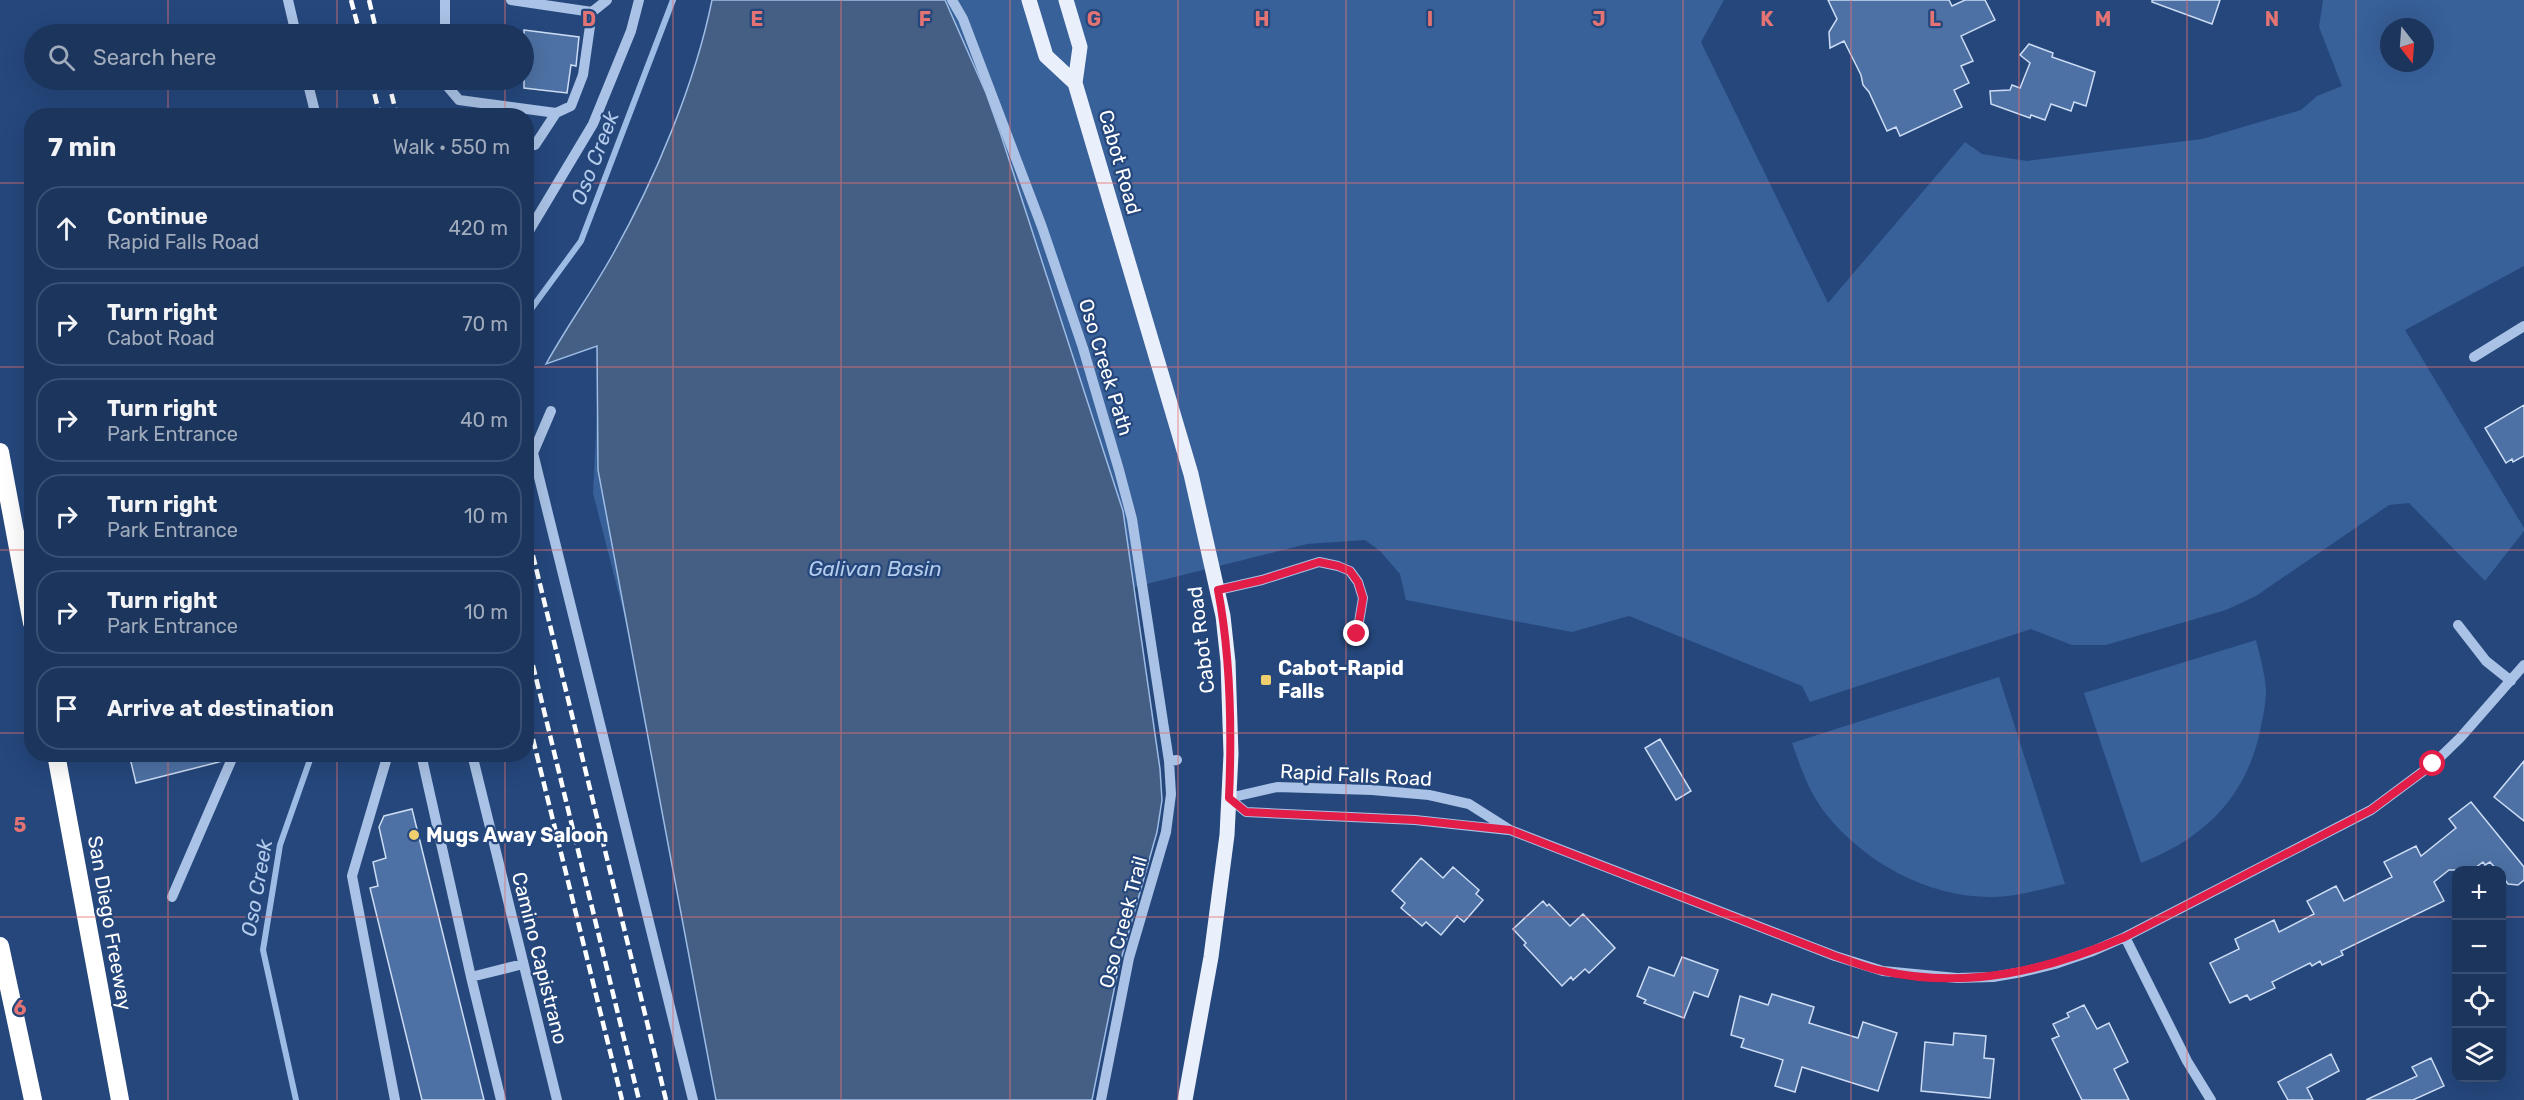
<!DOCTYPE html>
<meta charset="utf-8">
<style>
:root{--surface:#1c355d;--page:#253d63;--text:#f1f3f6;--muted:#a0abbc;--line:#3a5072}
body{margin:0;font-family:Rubik,sans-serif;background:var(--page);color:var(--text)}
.controls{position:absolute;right:18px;bottom:18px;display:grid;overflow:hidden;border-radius:12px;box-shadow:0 6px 24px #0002}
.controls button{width:54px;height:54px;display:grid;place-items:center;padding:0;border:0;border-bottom:2px solid var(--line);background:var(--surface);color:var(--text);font:30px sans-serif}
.compass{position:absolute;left:2380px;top:18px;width:54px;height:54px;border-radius:50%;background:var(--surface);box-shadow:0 6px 24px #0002;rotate:163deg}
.stop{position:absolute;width:18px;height:18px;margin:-14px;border:4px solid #e11d48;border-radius:50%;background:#fff}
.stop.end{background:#e11d48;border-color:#fff;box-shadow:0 2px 6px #0008}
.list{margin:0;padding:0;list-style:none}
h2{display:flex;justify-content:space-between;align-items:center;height:78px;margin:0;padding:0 24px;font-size:26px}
h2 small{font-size:20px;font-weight:400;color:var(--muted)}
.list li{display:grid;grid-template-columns:39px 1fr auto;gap:18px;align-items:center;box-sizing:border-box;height:84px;margin:0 12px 12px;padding:0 12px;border:2px solid var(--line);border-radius:24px}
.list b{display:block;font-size:22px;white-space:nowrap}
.list p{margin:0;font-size:20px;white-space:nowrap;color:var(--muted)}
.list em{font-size:20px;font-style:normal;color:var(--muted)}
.icon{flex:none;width:33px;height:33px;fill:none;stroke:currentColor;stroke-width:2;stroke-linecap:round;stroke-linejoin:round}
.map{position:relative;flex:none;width:2524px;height:1100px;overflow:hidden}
.search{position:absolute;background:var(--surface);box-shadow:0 6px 24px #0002;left:24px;top:24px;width:510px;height:66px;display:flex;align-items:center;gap:15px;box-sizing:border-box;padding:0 21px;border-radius:33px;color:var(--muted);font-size:22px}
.panel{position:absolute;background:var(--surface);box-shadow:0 6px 24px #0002;left:24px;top:108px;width:510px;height:654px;border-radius:24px}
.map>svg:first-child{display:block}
.green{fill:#386099;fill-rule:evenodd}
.water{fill:#445e84;stroke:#9dbce5;stroke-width:1.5}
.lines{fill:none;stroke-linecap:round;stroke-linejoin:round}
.stream{stroke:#9dbce5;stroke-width:6}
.building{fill:#4d71a4;stroke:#ccdcf4;stroke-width:1.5}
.minor{stroke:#a9c2e5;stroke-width:10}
.major{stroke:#e9f0fc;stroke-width:15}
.highway{stroke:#fff;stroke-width:18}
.rail{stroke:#fff;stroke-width:4.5;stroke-dasharray:10 4.5;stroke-linecap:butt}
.route{stroke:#e11d48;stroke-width:8}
.grid{fill:none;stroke:#e47373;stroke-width:1.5;stroke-opacity:0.55}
.poi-dot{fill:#eece6d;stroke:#25477c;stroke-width:2}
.labels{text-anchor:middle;stroke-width:4.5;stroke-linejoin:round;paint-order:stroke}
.street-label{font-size:20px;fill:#fff;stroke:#25477c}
.poi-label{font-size:20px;font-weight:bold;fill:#fff;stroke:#25477c;text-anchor:start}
.water-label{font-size:21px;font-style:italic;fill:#b4ccec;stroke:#25477c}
.grid-label{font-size:20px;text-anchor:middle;font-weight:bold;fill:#e47373;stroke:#25477c;stroke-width:4.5;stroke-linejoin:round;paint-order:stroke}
</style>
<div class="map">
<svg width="2524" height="1100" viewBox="0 0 2524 1100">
<rect width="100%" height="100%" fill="#25477c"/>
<path class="green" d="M 764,0 L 1724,0 L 1701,42 L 1828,303 L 1965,142 L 1982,154 L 2027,161 L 2202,139 L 2301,110 L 2317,96 L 2342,86 L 2319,27 L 2323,0 L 2524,0 L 2524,266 L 2405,330 L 2524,528 L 2524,531 L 2485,581 L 2409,503 L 2389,505 L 2256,596 L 2226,610 L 2106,645 L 2072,645 L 2031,629 L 1810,702 L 1802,686 L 1629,616 L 1572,632 L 1406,600 L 1400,574 L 1380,551 L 1365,540 L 1307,544 L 1099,596 L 748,1100 L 593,493 L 600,352 ZM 2389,27 L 2425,27 L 2425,63 L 2389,63 Z
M 2256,640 C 2260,657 2265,673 2266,690 C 2266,706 2262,721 2259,736 C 2243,801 2202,839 2141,863 L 2084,693 Z
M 1999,677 L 2065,884 C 2042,889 2017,897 1993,897 C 1929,898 1865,863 1826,814 C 1809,793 1801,768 1792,743 Z"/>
<path class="water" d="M 712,0 L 945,0 L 986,93 L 1001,135 L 1123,511 L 1160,769 L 1162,800 L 1157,832 L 1118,970 L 1092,1100 L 716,1100 L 598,470 L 597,346 L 546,364 C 567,326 592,292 613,254 C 655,179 695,84 712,0 Z"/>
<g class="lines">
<path class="stream" d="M 526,316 L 581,241 L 673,0
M 296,1100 L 263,950 L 280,845 L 312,754"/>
</g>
<path class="building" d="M 1828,0 L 1949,0 L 1952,6 L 1965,0 L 1985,0 L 1995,20 L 1961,36 L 1973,61 L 1961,66 L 1969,83 L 1954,90 L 1962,107 L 1900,136 L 1896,127 L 1887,131 L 1869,92 L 1863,85 L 1861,75 L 1844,41 L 1830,48 L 1829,32 L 1837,19 Z
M 2152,0 L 2220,0 L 2212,24 L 2152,2 Z
M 524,30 L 579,37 L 576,66 L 571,65 L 567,93 L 524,88 Z
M 2029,44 L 2053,53 L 2052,57 L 2095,72 L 2086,106 L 2074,102 L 2071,111 L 2051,104 L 2045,120 L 2031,115 L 2030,118 L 1991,104 L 1990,91 L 2010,90 L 2012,85 L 2020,88 L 2030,63 L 2020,55 Z
M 2524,405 L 2524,456 L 2513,462 L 2512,459 L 2506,463 L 2485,428 Z
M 1660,739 L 1691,791 L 1676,800 L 1645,748 Z
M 129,754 L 224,754 L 224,757 L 223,761 L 136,783 Z
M 2524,761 L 2524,821 L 2494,797 Z
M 2471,802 L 2524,867 L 2524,880 L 2518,885 L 2508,884 L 2502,876 L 2502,870 L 2497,870 L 2490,862 L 2485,865 L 2483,862 L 2472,870 L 2449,870 L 2434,882 L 2444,901 L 2341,951 L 2343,955 L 2322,965 L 2320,961 L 2312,966 L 2310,963 L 2272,982 L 2275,988 L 2250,1000 L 2247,995 L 2230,1003 L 2210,963 L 2239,949 L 2235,939 L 2274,920 L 2279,932 L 2314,914 L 2307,901 L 2336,886 L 2344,901 L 2392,877 L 2384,862 L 2416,846 L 2421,856 L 2456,828 L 2449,819 Z
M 412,809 L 484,1100 L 422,1100 L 370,888 L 378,886 L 373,862 L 386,858 L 379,827 L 384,816 Z
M 1421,858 L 1443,878 L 1453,867 L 1479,890 L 1476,894 L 1483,900 L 1464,922 L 1457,916 L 1441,935 L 1426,922 L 1422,926 L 1401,908 L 1405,903 L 1392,891 Z
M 1543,901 L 1547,906 L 1549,904 L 1570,926 L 1583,914 L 1615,948 L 1589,973 L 1585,969 L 1573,980 L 1571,977 L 1562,986 L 1524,945 L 1526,943 L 1513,929 Z
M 1682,957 L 1718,970 L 1708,997 L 1694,992 L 1684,1018 L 1644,1003 L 1646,1000 L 1637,996 L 1649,967 L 1674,976 Z
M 1772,994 L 1814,1007 L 1809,1023 L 1858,1038 L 1863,1022 L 1897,1033 L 1878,1091 L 1802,1067 L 1795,1092 L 1775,1086 L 1783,1060 L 1741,1047 L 1744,1039 L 1731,1035 L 1740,996 L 1768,1005 Z
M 2084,1005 L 2097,1029 L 2109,1023 L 2128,1062 L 2114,1069 L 2129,1100 L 2082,1100 L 2052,1039 L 2059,1036 L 2053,1024 L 2069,1017 L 2067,1013 Z
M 1954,1033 L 1986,1036 L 1984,1058 L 1994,1059 L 1990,1098 L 1921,1091 L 1925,1042 L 1953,1045 Z
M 2331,1054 L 2339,1071 L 2307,1088 L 2313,1100 L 2288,1100 L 2278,1082 Z
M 2431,1058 L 2444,1086 L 2413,1100 L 2366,1100 L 2417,1076 L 2412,1067 Z"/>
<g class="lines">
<path class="minor" d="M 288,0 L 296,34
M 511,0 L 592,12 L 583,75 L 571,106 L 556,113 L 535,145 L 526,146
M 952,0 L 963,19 L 1042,227 L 1083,348 L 1119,470 L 1132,519 L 1169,761
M 592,12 L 607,0
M 445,34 L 445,0
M 307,80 L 316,116
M 446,80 L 448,87 L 459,100 L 556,113
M 298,116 L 315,111
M 526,236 L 593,124 L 631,31 L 639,0
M 2474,357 L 2524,326
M 551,411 L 533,453 L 693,1100
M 1218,590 L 1262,580 L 1319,562 L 1338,566 L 1350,571 L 1358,582 L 1363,598 L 1357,634
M 2458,625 L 2486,661 L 2511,681
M 388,754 L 352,876 L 395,1100
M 421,754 L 471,977
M 472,754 L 557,1100
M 1229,798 L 1277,787 L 1372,790 L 1429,795 L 1469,804 L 1510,830 L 1835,956 L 1883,971 L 1957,978 L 1993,977 L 2022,972 L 2055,964 L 2093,951 L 2125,937 L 2371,810 L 2433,764 L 2460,738 L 2524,665
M 1229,798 L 1246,812 L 1415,820 L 1508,830
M 172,897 L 234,754
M 2125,937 L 2187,1061 L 2211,1100
M 501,1100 L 471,977 L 523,964
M 1101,1100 L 1129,958 L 1166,832 L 1171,794 L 1169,761 L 1177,760"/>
<path class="major" d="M 1029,0 L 1046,56 L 1075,83
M 1066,0 L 1080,47 L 1075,83 L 1191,474 L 1223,616 L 1228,662 L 1231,754 L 1227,835 L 1211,957 L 1185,1100"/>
<path class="highway" d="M 0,452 L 32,623
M 56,754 L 120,1100
M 0,946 L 33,1100"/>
<path class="rail" d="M 351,0 L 360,34
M 369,0 L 377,34
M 371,80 L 380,116
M 388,80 L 397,116
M 526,527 L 666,1100
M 526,637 L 639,1100
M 526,711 L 622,1100"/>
</g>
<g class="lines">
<path class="route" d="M 1357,634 L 1363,598 L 1358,582 L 1350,571 L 1338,566 L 1319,562 L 1262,580 L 1218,590 C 1231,658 1232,729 1229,798 L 1246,812 L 1415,820 L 1510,830 L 1835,956 C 1851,961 1867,968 1883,971 C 1967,990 2048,970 2125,937 L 2371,810 L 2433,764"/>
</g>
<path class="grid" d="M 168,0 L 168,34M 337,0 L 337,34M 505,0 L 505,34M 673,0 L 673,1100M 841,0 L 841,1100M 1010,0 L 1010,1100M 1178,0 L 1178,1100M 1346,0 L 1346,1100M 1514,0 L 1514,1100M 1683,0 L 1683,1100M 1851,0 L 1851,1100M 2019,0 L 2019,1100M 2187,0 L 2187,1100M 2356,0 L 2356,1100M 168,80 L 168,116M 337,80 L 337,116M 505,80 L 505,116M 0,183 L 32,183M 526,183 L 2524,183M 0,367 L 32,367M 526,367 L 2524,367M 0,550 L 32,550M 526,550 L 2524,550M 0,733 L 32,733M 526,733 L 2524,733M 168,754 L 168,1100M 337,754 L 337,1100M 505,754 L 505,1100M 0,917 L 2456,917M 2502,917 L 2524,917"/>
<g class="poi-dot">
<rect x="1260" y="674" width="12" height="12" rx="3"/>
<circle cx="414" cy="835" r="6"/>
</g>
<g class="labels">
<g class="street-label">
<text transform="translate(1120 162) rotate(74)" y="7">Cabot Road</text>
<text transform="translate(1106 367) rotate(73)" y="7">Oso Creek Path</text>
<text transform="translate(1201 640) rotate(-97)" y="7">Cabot Road</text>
<text transform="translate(1356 775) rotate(3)" y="7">Rapid Falls Road</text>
<text transform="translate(1123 922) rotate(-75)" y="7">Oso Creek Trail</text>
<text transform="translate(110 923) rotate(80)" y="7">San Diego Freeway</text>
<text transform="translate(540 958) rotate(76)" y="7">Camino Capistrano</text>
</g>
<g class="poi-label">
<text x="1278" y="675">Cabot-Rapid<tspan x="1278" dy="23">Falls</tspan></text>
<text x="426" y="842">Mugs Away Saloon</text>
</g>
<g class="water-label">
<text transform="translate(595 158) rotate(-69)" y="7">Oso Creek</text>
<text x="875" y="576">Galivan Basin</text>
<text transform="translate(257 888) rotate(-80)" y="7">Oso Creek</text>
</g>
</g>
<g class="grid-label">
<text x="589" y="26">D</text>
<text x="757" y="26">E</text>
<text x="925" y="26">F</text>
<text x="1094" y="26">G</text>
<text x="1262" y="26">H</text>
<text x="1430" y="26">I</text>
<text x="1599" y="26">J</text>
<text x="1767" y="26">K</text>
<text x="1935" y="26">L</text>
<text x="2103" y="26">M</text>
<text x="2272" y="26">N</text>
<text x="20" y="832">5</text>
<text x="20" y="1015">6</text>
</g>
</svg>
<div class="controls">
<button>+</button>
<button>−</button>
<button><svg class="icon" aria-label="locate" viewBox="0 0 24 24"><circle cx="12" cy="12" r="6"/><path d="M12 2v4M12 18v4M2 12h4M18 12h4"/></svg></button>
<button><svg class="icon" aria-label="layers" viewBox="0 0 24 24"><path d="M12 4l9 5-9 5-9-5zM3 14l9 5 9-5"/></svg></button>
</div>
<svg class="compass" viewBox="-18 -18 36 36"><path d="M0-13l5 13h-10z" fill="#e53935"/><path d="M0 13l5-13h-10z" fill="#a0abbc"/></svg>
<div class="stop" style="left:2433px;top:764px"></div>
<div class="stop end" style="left:1357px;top:634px"></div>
<div class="search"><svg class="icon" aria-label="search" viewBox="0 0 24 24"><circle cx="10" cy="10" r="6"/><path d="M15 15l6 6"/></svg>Search here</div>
<section class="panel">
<h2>7 min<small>Walk · 550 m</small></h2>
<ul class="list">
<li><svg class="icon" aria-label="ahead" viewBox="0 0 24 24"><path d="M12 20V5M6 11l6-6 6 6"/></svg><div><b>Continue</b><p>Rapid Falls Road</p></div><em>420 m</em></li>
<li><svg class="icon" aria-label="right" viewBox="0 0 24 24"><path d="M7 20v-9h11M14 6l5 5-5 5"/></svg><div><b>Turn right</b><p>Cabot Road</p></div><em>70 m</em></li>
<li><svg class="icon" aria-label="right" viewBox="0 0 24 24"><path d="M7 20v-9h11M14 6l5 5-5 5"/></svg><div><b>Turn right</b><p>Park Entrance</p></div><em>40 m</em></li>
<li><svg class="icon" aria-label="right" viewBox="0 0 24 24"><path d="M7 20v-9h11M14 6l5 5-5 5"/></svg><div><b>Turn right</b><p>Park Entrance</p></div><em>10 m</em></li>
<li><svg class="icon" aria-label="right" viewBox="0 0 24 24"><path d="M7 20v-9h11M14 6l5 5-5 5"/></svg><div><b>Turn right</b><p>Park Entrance</p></div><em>10 m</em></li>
<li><svg class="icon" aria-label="arrive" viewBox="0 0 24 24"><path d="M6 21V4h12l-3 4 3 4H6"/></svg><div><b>Arrive at destination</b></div></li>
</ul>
</section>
</div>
